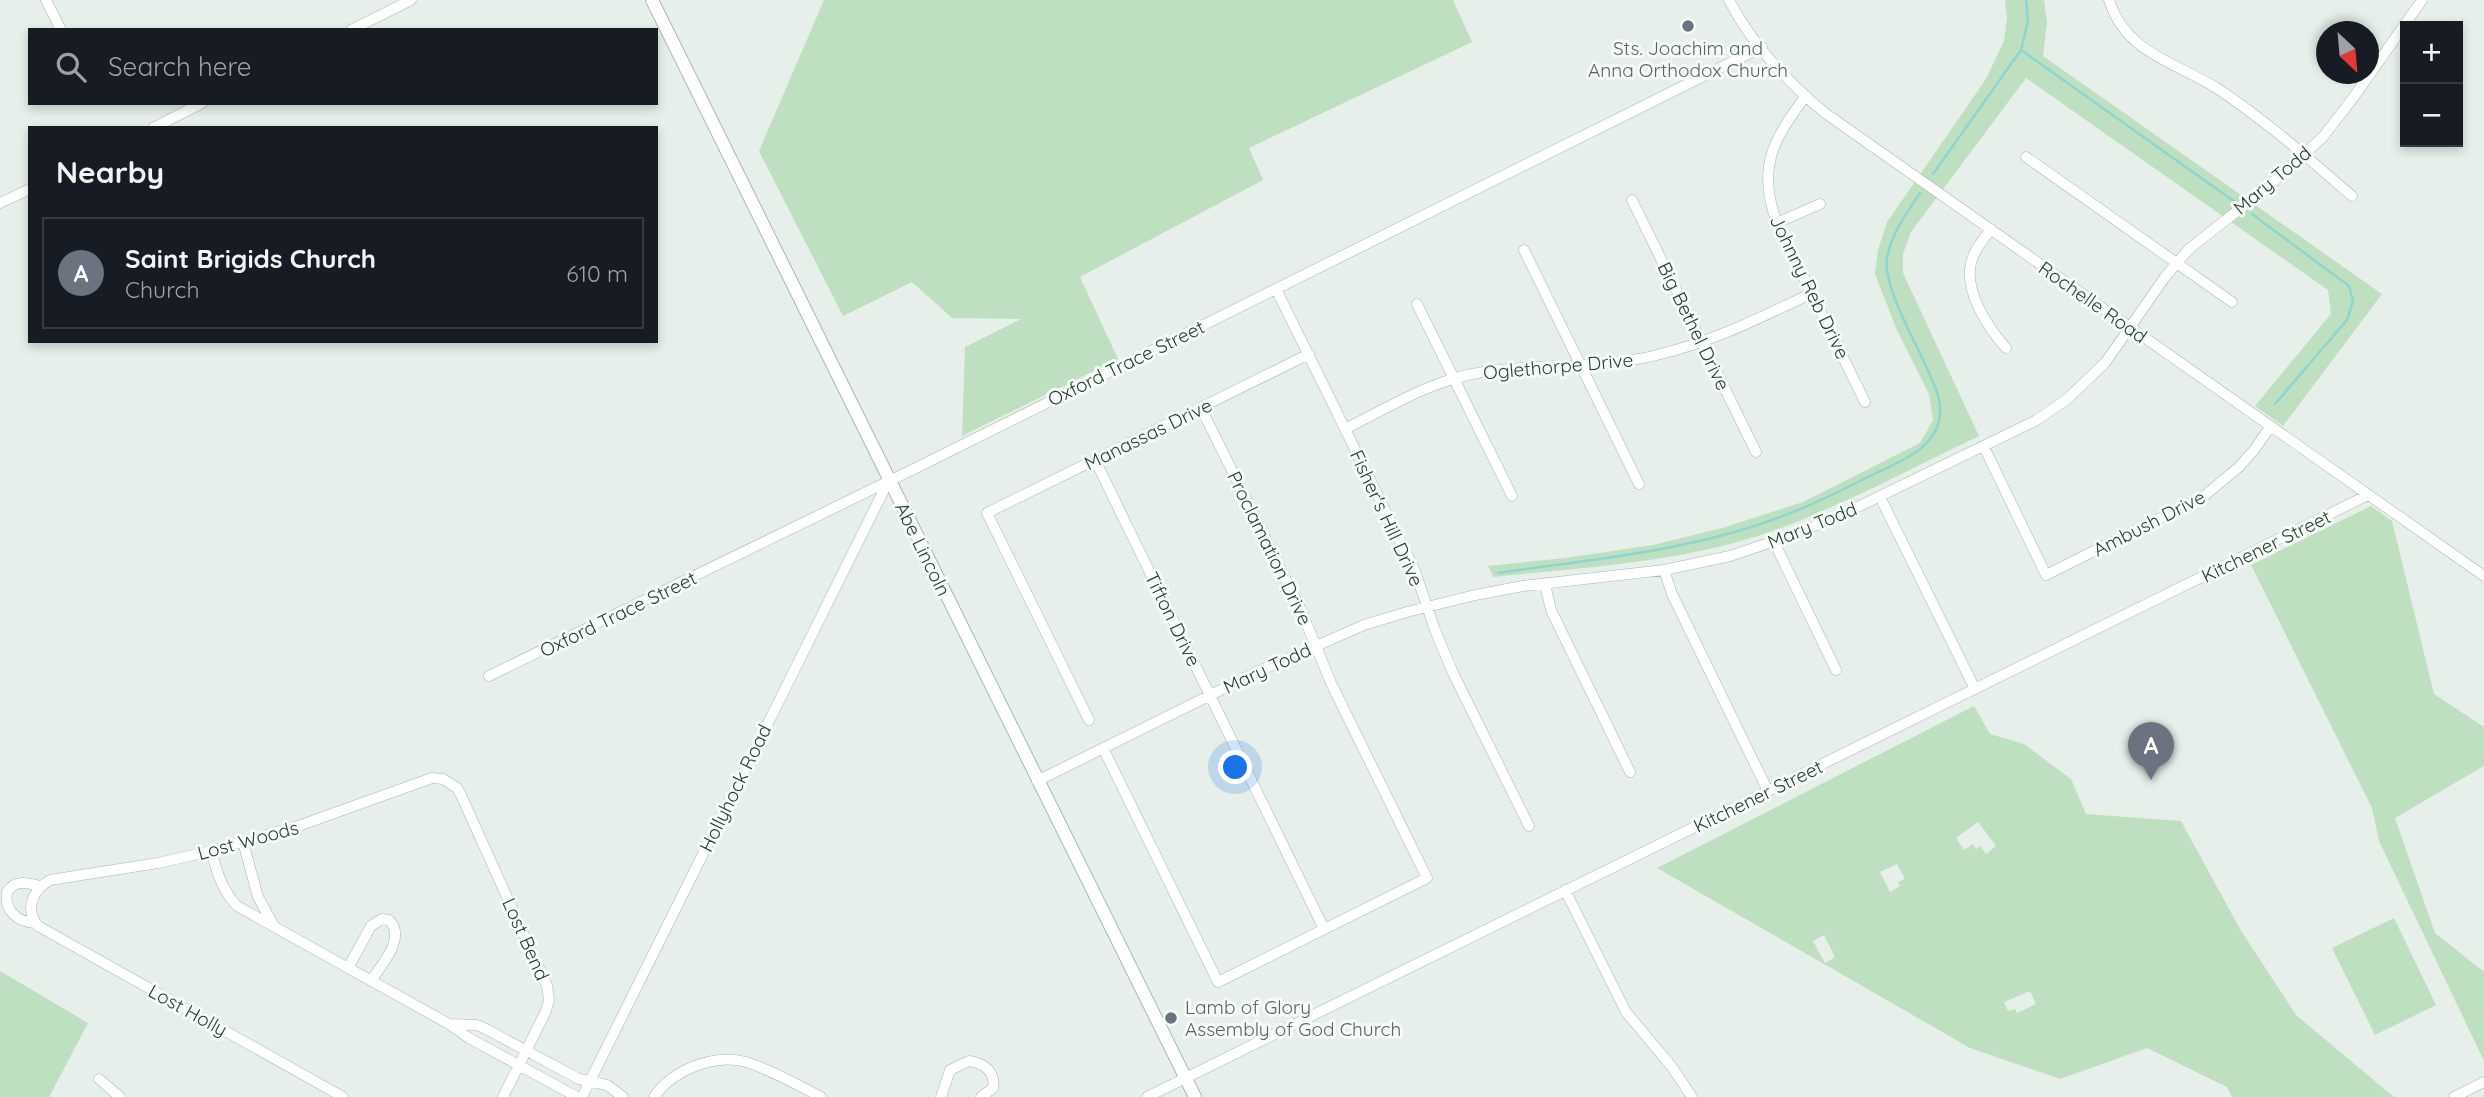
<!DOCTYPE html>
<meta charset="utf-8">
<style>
:root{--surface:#171b24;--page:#20242c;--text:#f1f3f6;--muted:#9ea1a6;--line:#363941;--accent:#f6605d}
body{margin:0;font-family:Quicksand,sans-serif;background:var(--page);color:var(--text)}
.controls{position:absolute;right:21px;top:21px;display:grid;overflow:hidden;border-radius:0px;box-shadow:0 4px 10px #0003}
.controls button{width:63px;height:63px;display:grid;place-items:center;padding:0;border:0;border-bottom:2px solid var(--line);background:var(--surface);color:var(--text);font:35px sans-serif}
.compass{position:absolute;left:2316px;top:21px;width:63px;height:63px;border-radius:50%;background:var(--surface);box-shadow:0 4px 10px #0003;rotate:154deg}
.you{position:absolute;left:1236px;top:768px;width:24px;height:24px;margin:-18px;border:5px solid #fff;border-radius:50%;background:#1a73e8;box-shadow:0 0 0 10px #1a73e833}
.badge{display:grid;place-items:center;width:46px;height:46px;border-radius:50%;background:var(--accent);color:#fff;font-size:23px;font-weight:700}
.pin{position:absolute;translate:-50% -58px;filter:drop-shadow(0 2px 4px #0008)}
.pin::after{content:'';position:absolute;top:37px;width:24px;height:21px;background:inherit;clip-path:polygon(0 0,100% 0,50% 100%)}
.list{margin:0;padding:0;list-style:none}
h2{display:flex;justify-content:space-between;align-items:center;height:91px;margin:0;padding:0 28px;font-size:30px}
h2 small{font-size:23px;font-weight:400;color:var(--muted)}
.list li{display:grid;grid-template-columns:46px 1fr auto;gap:21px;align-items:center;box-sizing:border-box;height:112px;margin:0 14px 14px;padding:0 14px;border:2px solid var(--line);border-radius:0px}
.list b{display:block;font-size:26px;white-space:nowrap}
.list p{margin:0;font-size:23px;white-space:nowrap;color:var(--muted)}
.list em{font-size:23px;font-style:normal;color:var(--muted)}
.icon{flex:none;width:38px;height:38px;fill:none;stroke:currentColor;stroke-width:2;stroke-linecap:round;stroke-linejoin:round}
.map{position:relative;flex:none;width:2484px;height:1097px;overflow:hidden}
.search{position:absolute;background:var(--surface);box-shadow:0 4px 10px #0003;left:28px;top:28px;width:630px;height:77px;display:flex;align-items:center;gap:18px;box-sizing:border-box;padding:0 24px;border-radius:0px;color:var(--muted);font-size:26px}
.panel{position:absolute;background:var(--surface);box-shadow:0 4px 10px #0003;left:28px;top:126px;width:630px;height:217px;border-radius:0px}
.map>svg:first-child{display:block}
.green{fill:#bee0c0;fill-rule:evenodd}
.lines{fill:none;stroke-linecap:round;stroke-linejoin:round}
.stream{stroke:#8dd5d0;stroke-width:2.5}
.minor-casing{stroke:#a8b8af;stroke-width:11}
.tertiary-casing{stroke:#a8b8af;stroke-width:14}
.minor{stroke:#fff;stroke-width:10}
.tertiary{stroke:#fff;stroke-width:12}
.worship-dot{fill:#6b7280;stroke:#f7fbf8;stroke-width:2.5}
.labels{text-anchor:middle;stroke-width:6;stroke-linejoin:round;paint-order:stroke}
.worship-label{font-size:19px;fill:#5b616d;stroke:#f7fbf8}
.street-label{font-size:19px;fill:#244233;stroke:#f7fbf8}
</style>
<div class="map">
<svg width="2484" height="1097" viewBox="0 0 2484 1097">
<rect width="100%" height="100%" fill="#e6efe9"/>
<path class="green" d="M 824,0 L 1453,0 L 1472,42 L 1249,148 L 1263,180 L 1080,277 L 1118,359 L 962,436 L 965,347 L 1021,319 L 952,318 L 912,282 L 843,316 L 759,151 Z
M 2005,0 L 2044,0 L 2047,23 L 2043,56 L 2382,294 L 2283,426 L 2255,406 L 2331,314 L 2328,290 L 2026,78 L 1911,232 L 1903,254 L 1903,273 L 1979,436 C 1914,467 1849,502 1781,528 C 1690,562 1590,567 1494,577 L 1488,566 L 1565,558 L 1653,545 L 1722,528 L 1803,502 L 1920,443 L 1933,420 L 1929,394 L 1896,328 L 1875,274 L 1878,250 L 1887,222 L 1986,79 L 2004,41 L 2007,17 Z
M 2371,506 L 2392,521 L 2434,694 L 2484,727 L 2484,766 L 2395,818 L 2435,933 L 2484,972 L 2484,1061 L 2379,841 L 2372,808 L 2251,565 Z
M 1974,706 L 1990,734 L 2024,744 L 2071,779 L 2086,814 L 2181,821 L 2240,929 L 2296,1015 L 2394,1097 L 2232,1097 L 2227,1087 L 2147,1048 L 2060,1079 L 1970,1048 L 1657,868 ZM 1978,822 L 1996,846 L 1986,854 L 1980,846 L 1976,849 L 1973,844 L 1964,850 L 1956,838 ZM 1897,864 L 1905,879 L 1898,882 L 1900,886 L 1890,892 L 1880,872 ZM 1824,935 L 1835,957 L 1825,963 L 1813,941 ZM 2030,991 L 2036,1004 L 2017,1013 L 2015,1009 L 2008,1011 L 2004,1002 Z
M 2394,918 L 2436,1005 L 2375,1035 L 2332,948 Z
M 0,971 L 88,1023 L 49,1097 L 0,1097 Z"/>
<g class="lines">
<path class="stream" d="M 2021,50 L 2235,202
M 1933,174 L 2021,50 L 2028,21 L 2026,0
M 2252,214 L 2349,286 L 2353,301 L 2347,320 L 2275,404
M 1498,573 C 1578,561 1660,554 1738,531 C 1785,518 1827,498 1870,476 C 1898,462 1939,449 1940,412 C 1941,395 1931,378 1924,362 C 1913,338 1883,284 1887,259 C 1890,236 1907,212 1920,193"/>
<g class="minor-casing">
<path id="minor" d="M 46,0 L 61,30
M 1729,0 C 1751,43 1789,83 1825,113 L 2484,576
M 2109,0 C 2126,54 2176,62 2218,89 C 2265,120 2309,159 2352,196
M 351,30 L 411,0
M 1806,96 C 1772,139 1757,170 1777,223 L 1865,402
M 153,128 L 202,103
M 2026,157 L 2232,302
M 1632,200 L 1756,452
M 0,203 L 30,189
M 1777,223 L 1820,204
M 1991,229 C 1983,240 1974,250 1971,263 C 1964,291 1988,328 2006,348
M 1524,250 L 1639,484
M 1276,289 L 1415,571 L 1435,630 L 1453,673 L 1529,826
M 1417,304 L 1512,496
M 1345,429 C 1389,407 1434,379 1483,372 C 1540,363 1597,369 1653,356 C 1710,343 1760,318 1812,293
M 1984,447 L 2046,575 L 2204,496 L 2239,467 L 2254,450 L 2270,427
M 1095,460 L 1324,929
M 1880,497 L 1975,689
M 1774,542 L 1836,670
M 1664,570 L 1672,594 L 1768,791
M 1545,584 L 1551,610 L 1630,772
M 489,676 L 922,465 L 1762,47
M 1089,720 L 987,513 L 1309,354
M 1103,748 L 1218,982 L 1427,878 L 1331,683 L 1301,610 L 1201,408
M 1037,781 L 1259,671 L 1364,625 L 1407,612 L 1475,595 L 1523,586 L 1664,570 L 1730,556 L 1793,535 L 1841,515 L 2035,421 L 2066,400 L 2105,363 L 2165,277 L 2189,249 L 2264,190 L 2323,137 L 2353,98 L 2422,0
M 243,842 L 258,897 L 274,926
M 211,851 C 217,872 222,890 237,906 L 449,1024 L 469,1038 L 577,1097
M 1565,890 L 1626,1012 L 1672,1067 L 1692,1097
M 35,923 C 17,922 4,910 7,892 C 15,879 28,883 40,886
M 348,968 L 371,926 L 382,919 L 389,920 C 407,938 381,965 371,981
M 449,1024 L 477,1025 L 486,1029 L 579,1079 L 607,1085 L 623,1097
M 99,1079 L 120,1097
M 343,1097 L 38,926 C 24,909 33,890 50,880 L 158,863 L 211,851 L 301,825 L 432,778 L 443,779 L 457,788 L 461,795 L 547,986 L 549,1000 L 546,1011 L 503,1097
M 582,1097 L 889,480
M 654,1097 C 672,1070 715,1053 746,1062 C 772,1070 797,1085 821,1097
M 941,1097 L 950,1070 L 969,1061 C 984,1063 996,1072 993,1088 L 981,1097
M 1147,1097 L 2368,495
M 2454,1097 L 2484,1082"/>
</g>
<g class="tertiary-casing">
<path id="tertiary" d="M 652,0 L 1195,1097"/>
</g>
<use href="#minor" class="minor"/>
<use href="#tertiary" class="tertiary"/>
</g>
<g class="worship-dot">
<circle cx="1688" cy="26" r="7"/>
<circle cx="1171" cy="1018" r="7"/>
</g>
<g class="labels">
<g class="worship-label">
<text x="1688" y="55">Sts. Joachim and<tspan x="1688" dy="22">Anna Orthodox Church</tspan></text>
<text x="1185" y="1014" text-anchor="start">Lamb of Glory<tspan x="1185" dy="22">Assembly of God Church</tspan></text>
</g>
<g class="street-label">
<text transform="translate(2272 180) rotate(-40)" y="7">Mary Todd</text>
<text transform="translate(1810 287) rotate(64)" y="7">Johnny Reb Drive</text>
<text transform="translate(2093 302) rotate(35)" y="7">Rochelle Road</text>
<text transform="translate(1694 326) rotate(64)" y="7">Big Bethel Drive</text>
<text transform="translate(1126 363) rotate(-26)" y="7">Oxford Trace Street</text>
<text transform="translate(1558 366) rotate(-5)" y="7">Oglethorpe Drive</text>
<text transform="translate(1148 434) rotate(-26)" y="7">Manassas Drive</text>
<text transform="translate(1387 518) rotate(65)" y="7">Fisher's Hill Drive</text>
<text transform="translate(2149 523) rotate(-27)" y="7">Ambush Drive</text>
<text transform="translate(1812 525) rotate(-22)" y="7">Mary Todd</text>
<text transform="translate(2266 546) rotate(-26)" y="7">Kitchener Street</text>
<text transform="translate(1270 548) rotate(64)" y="7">Proclamation Drive</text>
<text transform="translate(923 549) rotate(64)" y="7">Abe Lincoln</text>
<text transform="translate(618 614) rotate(-26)" y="7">Oxford Trace Street</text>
<text transform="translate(1173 619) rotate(64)" y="7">Tifton Drive</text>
<text transform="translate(1267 668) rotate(-25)" y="7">Mary Todd</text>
<text transform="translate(735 788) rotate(-64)" y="7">Hollyhock Road</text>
<text transform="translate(1758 796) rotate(-26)" y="7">Kitchener Street</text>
<text transform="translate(248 840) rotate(-15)" y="7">Lost Woods</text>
<text transform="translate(526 939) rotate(66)" y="7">Lost Bend</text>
<text transform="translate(188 1010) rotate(29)" y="7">Lost Holly</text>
</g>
</g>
</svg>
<div class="controls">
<button>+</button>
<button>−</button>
</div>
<svg class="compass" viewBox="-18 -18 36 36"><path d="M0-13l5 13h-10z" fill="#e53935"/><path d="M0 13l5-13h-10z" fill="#9ea1a6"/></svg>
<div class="you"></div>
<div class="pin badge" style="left:2151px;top:780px;background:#6b7280">A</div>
<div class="search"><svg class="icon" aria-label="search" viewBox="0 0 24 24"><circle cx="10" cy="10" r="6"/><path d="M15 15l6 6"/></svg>Search here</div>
<section class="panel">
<h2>Nearby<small></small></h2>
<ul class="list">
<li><span class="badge" style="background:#6b7280">A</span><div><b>Saint Brigids Church</b><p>Church</p></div><em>610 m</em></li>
</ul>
</section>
</div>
